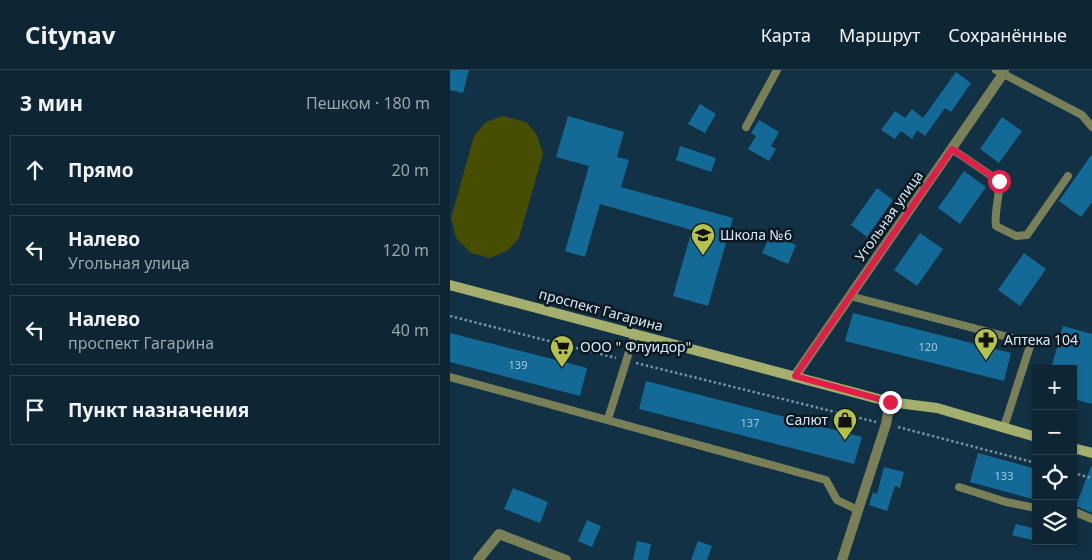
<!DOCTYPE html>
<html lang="ru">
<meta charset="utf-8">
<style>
:root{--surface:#0e2533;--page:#1c313f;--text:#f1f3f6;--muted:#9ba5ac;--line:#2e424e}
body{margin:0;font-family:"Noto Sans",sans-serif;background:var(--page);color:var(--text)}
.controls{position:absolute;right:15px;bottom:15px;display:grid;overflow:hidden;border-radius:0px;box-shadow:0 1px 4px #0004}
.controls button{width:45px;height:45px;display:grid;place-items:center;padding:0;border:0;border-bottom:1px solid var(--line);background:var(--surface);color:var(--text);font:25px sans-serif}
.stop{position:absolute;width:15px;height:15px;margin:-11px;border:4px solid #e11d48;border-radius:50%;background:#fff}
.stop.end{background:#e11d48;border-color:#fff;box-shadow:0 1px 5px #0008}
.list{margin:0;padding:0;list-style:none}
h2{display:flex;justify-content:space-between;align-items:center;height:65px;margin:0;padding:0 20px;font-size:21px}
h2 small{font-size:16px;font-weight:400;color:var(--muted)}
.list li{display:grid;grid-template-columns:32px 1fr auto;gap:15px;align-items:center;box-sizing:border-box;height:70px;margin:0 10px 10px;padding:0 10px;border:1px solid var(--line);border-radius:0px}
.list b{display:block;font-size:19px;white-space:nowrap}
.list p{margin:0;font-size:16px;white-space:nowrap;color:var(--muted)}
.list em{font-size:16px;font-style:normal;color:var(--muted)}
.icon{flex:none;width:28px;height:28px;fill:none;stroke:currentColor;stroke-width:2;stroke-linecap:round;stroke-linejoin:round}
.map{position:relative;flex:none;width:642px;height:490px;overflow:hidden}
header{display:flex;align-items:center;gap:30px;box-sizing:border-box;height:70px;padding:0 25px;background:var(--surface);border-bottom:1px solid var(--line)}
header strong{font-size:24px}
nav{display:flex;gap:28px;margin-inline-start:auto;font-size:18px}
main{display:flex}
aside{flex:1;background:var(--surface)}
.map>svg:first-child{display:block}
.green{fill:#474e02}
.building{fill:#136a96}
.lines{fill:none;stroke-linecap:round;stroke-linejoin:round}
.path{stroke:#7992a1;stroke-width:2.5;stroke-dasharray:2.5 2.5;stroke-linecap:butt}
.lane{stroke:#798058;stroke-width:8}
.street{stroke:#798058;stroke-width:10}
.secondary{stroke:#a4ae6d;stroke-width:10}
.route{stroke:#e11d48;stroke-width:6}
.labels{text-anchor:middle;stroke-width:5;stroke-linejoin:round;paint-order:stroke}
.number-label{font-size:11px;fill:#a5c8dc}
.street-label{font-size:14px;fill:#d6e8f4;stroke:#0b1820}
.poi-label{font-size:14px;fill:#d6e8f4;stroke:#0b1820;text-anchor:start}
</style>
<header>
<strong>Citynav</strong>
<nav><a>Карта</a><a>Маршрут</a><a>Сохранённые</a></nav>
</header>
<main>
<aside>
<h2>3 мин<small>Пешком · 180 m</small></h2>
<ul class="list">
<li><svg class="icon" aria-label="ahead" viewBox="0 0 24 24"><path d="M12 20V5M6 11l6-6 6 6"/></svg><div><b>Прямо</b></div><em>20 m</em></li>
<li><svg class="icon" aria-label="left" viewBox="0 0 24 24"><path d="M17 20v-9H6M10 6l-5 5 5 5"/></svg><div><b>Налево</b><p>Угольная улица</p></div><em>120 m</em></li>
<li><svg class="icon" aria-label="left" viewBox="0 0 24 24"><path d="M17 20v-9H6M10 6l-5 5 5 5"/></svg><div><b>Налево</b><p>проспект Гагарина</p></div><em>40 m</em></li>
<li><svg class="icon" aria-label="arrive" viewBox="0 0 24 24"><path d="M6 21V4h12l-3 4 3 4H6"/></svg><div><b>Пункт назначения</b></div></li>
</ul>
</aside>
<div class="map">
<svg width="642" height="490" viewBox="0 0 642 490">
<rect width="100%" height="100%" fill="#123144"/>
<path class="green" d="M 53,46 L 76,52 L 87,65 L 93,84 L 69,168 L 57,181 L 40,188 L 21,183 L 6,168 L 1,148 L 24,66 L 36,52 Z"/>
<path class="building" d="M 0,0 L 19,0 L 13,23 L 0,20 Z
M 506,2 L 521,13 L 501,42 L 495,38 L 475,66 L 467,60 L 462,69 L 451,61 L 445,69 L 431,60 L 445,41 L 455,48 L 462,39 L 473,48 Z
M 250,34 L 266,44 L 255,63 L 238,54 Z
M 118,46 L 174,62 L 167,87 L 179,90 L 171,117 L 283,148 L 258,236 L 223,226 L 242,160 L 150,134 L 135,187 L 115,181 L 139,96 L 106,87 Z
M 552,47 L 572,61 L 549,93 L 530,79 Z
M 309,50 L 329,62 L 321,76 L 326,79 L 319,91 L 298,79 L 306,66 L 301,63 Z
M 230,76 L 266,88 L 261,102 L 226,90 Z
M 642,84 L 642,132 L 631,147 L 609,131 Z
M 514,101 L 536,117 L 510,154 L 488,138 Z
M 427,118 L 443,130 L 417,167 L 401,155 Z
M 470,163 L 493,179 L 467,216 L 444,200 Z
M 321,164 L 346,175 L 338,194 L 312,183 Z
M 574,183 L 596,199 L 570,236 L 548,220 Z
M 403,243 L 561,283 L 554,311 L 395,271 Z
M 613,256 L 642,264 L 642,334 L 623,329 L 623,299 L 601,299 Z
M 0,263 L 137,298 L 130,326 L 0,292 Z
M 196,311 L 412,367 L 404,394 L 189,339 Z
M 528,383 L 586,399 L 586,430 L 520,412 Z
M 641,396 L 642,396 L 642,443 L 626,436 Z
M 434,397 L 454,402 L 450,418 L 445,416 L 437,441 L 419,435 L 423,422 L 427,424 Z
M 63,418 L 98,432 L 90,453 L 54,439 Z
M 137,450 L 151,456 L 142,477 L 128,471 Z
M 566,454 L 586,459 L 586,471 L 562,465 Z
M 187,471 L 201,474 L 198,490 L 183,490 Z
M 248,471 L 262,476 L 257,490 L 241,490 Z"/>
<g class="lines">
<path class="path" d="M 0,246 L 166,288
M 186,293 L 426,352
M 448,357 L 586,393
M 623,403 L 642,408"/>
<path class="lane" d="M 546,0 L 632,45 L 642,57
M 296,57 L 327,0
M 502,79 L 549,111 C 550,127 544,141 546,156 L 566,166 L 577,165 L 618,106
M 400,226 L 581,273 L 554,357
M 0,307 L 376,410 L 387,430 L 408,440
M 158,349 L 185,263
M 509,417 L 556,432 L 586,438
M 623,441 L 642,449"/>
<path class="street" d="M 345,306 L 553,4 L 554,0
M 28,490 L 49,464 L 116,490
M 392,490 L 436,354 L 440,332"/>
<path class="secondary" d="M 0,215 L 440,332 L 487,338 L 586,367
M 623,378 L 642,383"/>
</g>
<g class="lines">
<path class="route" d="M 440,332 L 345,306 L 502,79 L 549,111"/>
</g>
<defs>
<g id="school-pin" transform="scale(1.25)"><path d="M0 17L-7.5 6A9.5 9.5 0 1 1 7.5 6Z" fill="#b4c24a" stroke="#0b1820"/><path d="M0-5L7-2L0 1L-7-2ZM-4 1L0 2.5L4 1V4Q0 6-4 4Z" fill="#111"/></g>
<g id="pharmacy-pin" transform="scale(1.25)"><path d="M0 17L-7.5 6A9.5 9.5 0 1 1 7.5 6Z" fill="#b4c24a" stroke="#0b1820"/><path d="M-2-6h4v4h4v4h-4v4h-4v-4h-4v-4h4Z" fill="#111"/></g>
<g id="supermarket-pin" transform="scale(1.25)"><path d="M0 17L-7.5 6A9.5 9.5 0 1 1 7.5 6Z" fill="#b4c24a" stroke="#0b1820"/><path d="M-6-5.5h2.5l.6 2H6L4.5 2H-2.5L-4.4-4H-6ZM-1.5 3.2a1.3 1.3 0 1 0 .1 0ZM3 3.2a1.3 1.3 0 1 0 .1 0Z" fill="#111"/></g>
<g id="shop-pin" transform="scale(1.25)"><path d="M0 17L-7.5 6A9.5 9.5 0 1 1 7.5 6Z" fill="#b4c24a" stroke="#0b1820"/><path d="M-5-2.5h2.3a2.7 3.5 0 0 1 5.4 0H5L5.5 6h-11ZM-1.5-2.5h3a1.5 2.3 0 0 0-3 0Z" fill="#111"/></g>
</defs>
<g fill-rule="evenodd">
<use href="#school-pin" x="253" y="165"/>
<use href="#pharmacy-pin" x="536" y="270"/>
<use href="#supermarket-pin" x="112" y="277"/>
<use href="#shop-pin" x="395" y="350"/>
</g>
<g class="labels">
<g class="number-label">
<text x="478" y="281">120</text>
<text x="68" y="299">139</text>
<text x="300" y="357">137</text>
<text x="554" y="410">133</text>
</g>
<g class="street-label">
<text transform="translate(439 146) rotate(-55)" y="5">Угольная улица</text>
<text transform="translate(151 240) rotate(15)" y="5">проспект Гагарина</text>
</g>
<g class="poi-label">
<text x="270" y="170">Школа №6</text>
<text x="554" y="275">Аптека 104</text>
<text x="130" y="282">ООО " Флуидор"</text>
<text x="378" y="355" text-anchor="end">Салют</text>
</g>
</g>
</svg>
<div class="controls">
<button>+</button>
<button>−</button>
<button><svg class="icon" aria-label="locate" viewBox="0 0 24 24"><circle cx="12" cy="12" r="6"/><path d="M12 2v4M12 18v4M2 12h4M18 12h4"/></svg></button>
<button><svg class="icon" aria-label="layers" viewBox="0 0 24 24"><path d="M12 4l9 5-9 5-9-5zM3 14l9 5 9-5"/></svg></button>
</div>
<div class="stop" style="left:549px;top:111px"></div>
<div class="stop end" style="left:440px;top:332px"></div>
</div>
</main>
